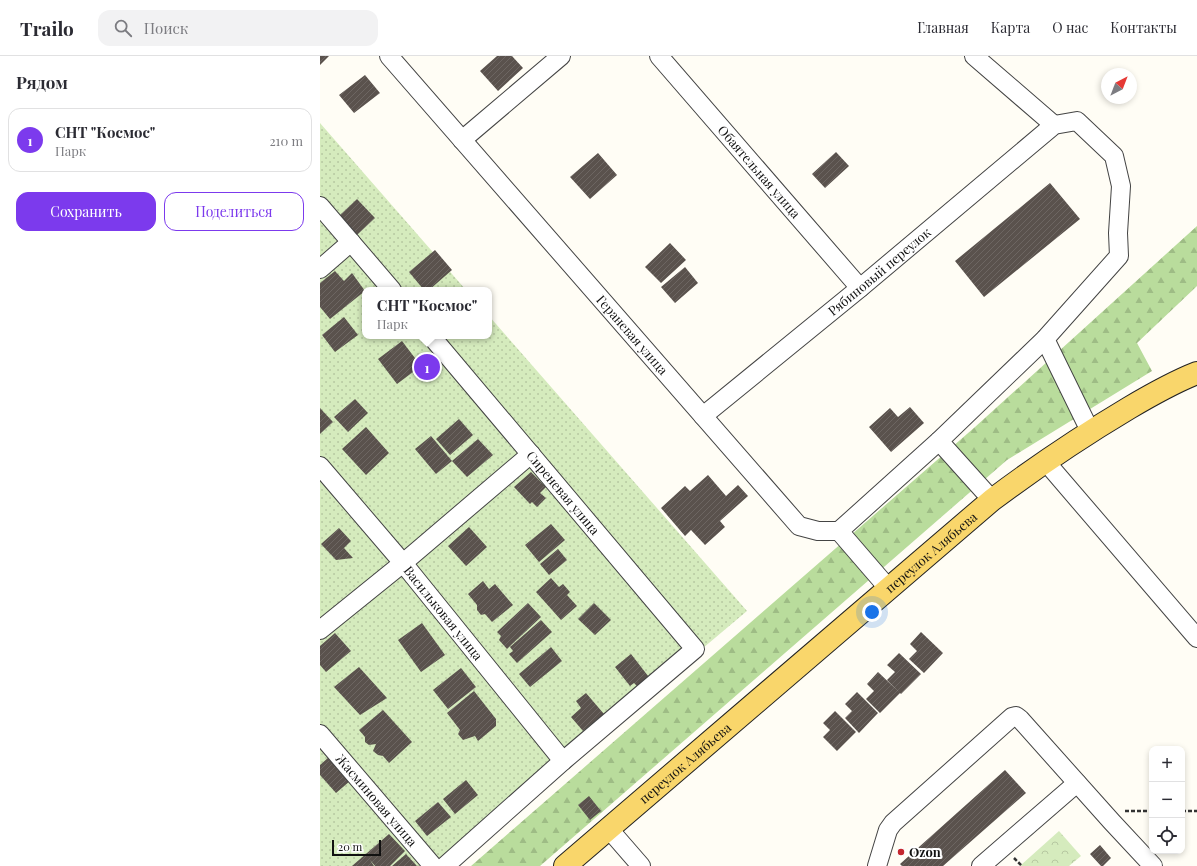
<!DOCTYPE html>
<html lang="ru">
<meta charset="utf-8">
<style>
:root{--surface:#fff;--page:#f2f2f3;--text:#2b2b33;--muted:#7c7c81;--line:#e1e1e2;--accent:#7c3aed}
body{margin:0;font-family:"Playfair Display",serif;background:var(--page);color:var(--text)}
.controls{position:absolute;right:12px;bottom:12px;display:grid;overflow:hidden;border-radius:8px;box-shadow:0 2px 6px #0003}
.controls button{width:36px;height:36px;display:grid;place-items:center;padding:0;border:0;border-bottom:1px solid var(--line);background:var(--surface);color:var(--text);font:20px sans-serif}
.compass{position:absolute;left:781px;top:12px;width:36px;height:36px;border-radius:50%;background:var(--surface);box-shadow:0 2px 6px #0003;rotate:42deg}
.scale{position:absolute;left:12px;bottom:10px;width:49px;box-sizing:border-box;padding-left:4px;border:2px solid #111;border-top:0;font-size:11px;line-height:14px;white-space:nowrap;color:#111;-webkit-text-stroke:3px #fff;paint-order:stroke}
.you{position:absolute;left:552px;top:556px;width:14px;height:14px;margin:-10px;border:3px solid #fff;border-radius:50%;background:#1a73e8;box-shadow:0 0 0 6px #1a73e833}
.badge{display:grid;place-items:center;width:26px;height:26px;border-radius:50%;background:var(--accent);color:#fff;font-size:13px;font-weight:700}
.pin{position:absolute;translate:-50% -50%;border:2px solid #fff;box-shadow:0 1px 4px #0006}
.popup{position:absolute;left:42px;top:231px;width:130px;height:52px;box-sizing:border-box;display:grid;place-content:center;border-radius:8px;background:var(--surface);filter:drop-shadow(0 1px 3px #0005);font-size:13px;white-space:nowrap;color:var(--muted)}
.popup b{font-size:15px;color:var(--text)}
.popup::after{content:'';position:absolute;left:50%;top:100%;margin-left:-8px;border:8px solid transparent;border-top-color:var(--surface)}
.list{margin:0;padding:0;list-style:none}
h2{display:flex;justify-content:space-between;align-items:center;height:52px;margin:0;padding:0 16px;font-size:17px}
h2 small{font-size:13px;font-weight:400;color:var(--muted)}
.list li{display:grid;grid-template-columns:26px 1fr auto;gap:12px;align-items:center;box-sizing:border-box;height:64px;margin:0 8px 8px;padding:0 8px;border:1px solid var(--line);border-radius:12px}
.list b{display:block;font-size:15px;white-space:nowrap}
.list p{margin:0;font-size:13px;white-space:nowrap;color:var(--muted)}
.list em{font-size:13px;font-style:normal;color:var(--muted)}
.actions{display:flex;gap:8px;padding:12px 16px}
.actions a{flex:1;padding:9px 0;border:1px solid var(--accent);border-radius:12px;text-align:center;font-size:14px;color:var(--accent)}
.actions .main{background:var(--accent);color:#fff}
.icon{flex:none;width:22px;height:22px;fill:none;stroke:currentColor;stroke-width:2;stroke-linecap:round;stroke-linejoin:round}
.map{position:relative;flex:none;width:877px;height:810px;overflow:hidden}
header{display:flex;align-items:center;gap:24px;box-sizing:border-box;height:56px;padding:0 20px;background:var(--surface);border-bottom:1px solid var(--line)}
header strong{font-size:19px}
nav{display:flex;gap:22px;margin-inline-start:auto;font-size:14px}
.search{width:280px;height:36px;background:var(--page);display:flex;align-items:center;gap:10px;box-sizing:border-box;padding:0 14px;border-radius:12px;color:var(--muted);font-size:15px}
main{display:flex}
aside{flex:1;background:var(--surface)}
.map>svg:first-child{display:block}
.forest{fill:url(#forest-firs)}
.park{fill:url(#park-crowns)}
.garden{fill:url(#garden-dots)}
.building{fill:url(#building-hatch)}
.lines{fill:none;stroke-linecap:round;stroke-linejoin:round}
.minor-casing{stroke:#444;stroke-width:20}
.major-casing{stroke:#222;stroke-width:24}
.path{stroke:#333;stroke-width:2.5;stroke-dasharray:4 2;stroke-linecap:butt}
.minor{stroke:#fff;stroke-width:18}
.major{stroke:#f9d66b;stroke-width:22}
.poi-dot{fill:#c4262e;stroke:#fff;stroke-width:1.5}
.labels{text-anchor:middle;stroke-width:4;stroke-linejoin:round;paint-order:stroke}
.street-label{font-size:13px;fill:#111;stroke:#fff}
.poi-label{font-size:13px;font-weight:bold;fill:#111;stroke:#fff;text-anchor:start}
</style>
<header>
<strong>Trailo</strong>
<div class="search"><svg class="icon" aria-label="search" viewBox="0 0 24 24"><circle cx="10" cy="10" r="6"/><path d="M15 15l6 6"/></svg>Поиск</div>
<nav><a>Главная</a><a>Карта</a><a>О нас</a><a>Контакты</a></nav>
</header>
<main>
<aside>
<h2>Рядом<small></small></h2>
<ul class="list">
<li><span class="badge">1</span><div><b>СНТ &quot;Космос&quot;</b><p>Парк</p></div><em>210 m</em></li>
</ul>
<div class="actions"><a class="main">Сохранить</a><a>Поделиться</a></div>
</aside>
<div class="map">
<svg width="877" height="810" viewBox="0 0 877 810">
<defs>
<pattern id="forest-firs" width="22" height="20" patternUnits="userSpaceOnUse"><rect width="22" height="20" fill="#b9dc9c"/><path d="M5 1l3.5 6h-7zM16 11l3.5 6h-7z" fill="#9ebc85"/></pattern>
<pattern id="park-crowns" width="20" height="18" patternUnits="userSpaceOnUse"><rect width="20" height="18" fill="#d5ebbd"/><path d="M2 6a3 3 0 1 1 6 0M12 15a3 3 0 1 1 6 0" fill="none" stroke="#b6c8a1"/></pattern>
<pattern id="garden-dots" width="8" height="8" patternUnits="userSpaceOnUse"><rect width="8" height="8" fill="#d5ebbd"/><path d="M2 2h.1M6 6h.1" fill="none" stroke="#b6c8a1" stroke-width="1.8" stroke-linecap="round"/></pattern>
<pattern id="building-hatch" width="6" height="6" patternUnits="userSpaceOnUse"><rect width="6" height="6" fill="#5a524d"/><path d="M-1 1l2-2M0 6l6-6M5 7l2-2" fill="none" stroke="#6d6662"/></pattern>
</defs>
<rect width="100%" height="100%" fill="#fffdf5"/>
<path class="forest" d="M 877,170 L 877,230 L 817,287 L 832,315 L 687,404 L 220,810 L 151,810 L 655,371 Z"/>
<path class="park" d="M 739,775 L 761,800 L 749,810 L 701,810 L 701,809 Z"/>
<path class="garden" d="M 0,67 L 146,234 L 45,234 L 45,280 L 169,280 L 169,260 L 427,555 L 124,810 L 0,810 Z"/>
<path class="building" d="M 0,0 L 9,0 L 0,9 Z
M 177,0 L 192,0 L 203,12 L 178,35 L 160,15 Z
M 45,19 L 60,37 L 34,57 L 19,39 Z
M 516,96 L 529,110 L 505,132 L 492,118 Z
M 278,97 L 297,119 L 270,143 L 250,121 Z
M 730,127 L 760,163 L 664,241 L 635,205 Z
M 37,143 L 55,162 L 37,179 L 19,160 Z
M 350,187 L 366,204 L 341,227 L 325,211 Z
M 115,194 L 132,214 L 109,234 L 104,234 L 89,216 Z
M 365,211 L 378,227 L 355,247 L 341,231 Z
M 15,215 L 24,225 L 32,217 L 45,235 L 10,263 L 0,251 L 0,227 Z
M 24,261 L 38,279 L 15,296 L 2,279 Z
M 82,285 L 101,310 L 77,328 L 58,303 Z
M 35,343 L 48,357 L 28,376 L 14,361 Z
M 590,351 L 604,367 L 571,396 L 549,371 L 570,352 L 578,361 Z
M 0,352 L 13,366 L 0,378 Z
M 139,363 L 153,379 L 130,399 L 116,383 Z
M 46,371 L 69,397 L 46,419 L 22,393 Z
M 111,380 L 132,405 L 116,418 L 95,393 Z
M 158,383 L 173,399 L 147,421 L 132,405 Z
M 211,416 L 226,431 L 220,437 L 226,442 L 217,451 L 212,446 L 210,448 L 194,431 Z
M 388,419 L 406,440 L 418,429 L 428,440 L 400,465 L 405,471 L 385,489 L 371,474 L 365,480 L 341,452 L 365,430 L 370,435 Z
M 231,468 L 245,484 L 219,506 L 205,489 Z
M 149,471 L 167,491 L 146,510 L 128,490 Z
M 19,472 L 31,485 L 24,492 L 33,502 L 16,504 L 1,488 Z
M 238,493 L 247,504 L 229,519 L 220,508 Z
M 231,522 L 239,531 L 243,528 L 250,536 L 247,539 L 257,550 L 241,564 L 216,536 Z
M 163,525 L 169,533 L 175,528 L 193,549 L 172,566 L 165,558 L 161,559 L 157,554 L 157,549 L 148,538 Z
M 208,547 L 221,561 L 187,593 L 179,584 L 181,580 L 177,576 Z
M 274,547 L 291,564 L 275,579 L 258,563 Z
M 221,564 L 232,576 L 197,607 L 189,598 L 193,595 L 190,591 Z
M 102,567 L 125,599 L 101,616 L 78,584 Z
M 601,576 L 623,597 L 604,617 L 589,603 L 597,595 L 590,588 Z
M 15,577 L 31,595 L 6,616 L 0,609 L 0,590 Z
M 231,591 L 242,605 L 210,631 L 199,618 Z
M 579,597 L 601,618 L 581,638 L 567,624 L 575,616 L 567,609 Z
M 311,598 L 332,625 L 321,634 L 314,627 L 310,630 L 295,611 Z
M 39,611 L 67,642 L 40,659 L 14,631 Z
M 141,612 L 156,631 L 128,653 L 113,634 Z
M 558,616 L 580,637 L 560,657 L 546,643 L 554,635 L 547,628 Z
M 154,635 L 176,663 L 176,670 L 158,685 L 155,680 L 143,684 L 138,678 L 140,674 L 127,657 Z
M 537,636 L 558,657 L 539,677 L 525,662 L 532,655 L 525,648 Z
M 266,637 L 284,658 L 263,675 L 251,661 L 261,652 L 256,645 Z
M 63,654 L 92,686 L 69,707 L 63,700 L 58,699 L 53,695 L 56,688 L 49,689 L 45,686 L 45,681 L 39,674 Z
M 515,655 L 536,676 L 517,695 L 503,681 L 510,674 L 503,667 Z
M 9,701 L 30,725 L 16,737 L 0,719 L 0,709 Z
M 685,714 L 706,737 L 623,810 L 582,810 L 580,808 Z
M 146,724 L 158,739 L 135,758 L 123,743 Z
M 269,740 L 281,755 L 270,764 L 258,749 Z
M 118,746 L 131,761 L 107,780 L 95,765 Z
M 69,778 L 85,795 L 70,810 L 55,810 L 50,804 L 54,810 L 32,810 Z
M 780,789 L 791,802 L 783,810 L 781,810 L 770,798 Z
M 86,798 L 97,810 L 72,810 Z"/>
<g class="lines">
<g class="minor-casing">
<g id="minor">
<path id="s1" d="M 69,0 L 479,470 L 498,475 L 519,475 L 569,533"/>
<path id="s2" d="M 339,0 L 540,232"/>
<path d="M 654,0 L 734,69"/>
<path d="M 142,84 L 241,0"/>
<path d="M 0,150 L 72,234"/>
<path d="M 0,213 L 31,186"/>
<path id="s3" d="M 111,280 L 375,593 L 243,705 L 125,810"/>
<path d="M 725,283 L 770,375"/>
<path id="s4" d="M 383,360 L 540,232 L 734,69 L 757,65 L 794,100 L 801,130 L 798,177 L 799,200 L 725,283 L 619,385 L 519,475"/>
<path d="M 619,385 L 672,444"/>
<path d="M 726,406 L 877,582"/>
<path id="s5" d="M 0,410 L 83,507 L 243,705"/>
<path d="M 0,574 L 83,507 L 211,398"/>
<path id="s6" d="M 0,678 L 113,810"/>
<path d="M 288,772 L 321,810"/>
<path d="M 557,810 L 568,774 L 573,767 L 692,661 L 696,660 L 700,663 L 792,766 L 833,810"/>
<path d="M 661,810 L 757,727"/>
</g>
</g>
<g class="major-casing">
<g id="major">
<path id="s7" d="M 245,810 L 672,444 C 716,411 762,380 809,352 C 831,339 854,326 877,317"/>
</g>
</g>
<path class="path" d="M 805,755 L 832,755
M 862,755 L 877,755
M 694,802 L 702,810"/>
<use href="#minor" class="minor"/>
<use href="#major" class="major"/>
</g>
<circle class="poi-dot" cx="581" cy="796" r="4"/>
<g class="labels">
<g class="street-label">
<text dy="5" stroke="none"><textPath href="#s2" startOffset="153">Обаятельная улица</textPath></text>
<text dy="5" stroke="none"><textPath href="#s4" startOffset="228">Рябиновый переулок</textPath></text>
<text dy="5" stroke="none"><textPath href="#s1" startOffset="370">Гераневая улица</textPath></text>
<text dy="5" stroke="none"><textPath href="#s3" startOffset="205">Сиреневая улица</textPath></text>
<text dy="5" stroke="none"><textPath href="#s7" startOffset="482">переулок Алябьева</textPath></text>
<text dy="5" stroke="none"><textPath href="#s5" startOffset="192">Васильковая улица</textPath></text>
<text dy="5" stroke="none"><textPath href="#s7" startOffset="158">переулок Алябьева</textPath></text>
<text dy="5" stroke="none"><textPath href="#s6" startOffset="87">Жасминовая улица</textPath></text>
</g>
<g class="poi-label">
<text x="589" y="801">Ozon</text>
</g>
</g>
</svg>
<div class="controls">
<button>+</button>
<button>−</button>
<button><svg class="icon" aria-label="locate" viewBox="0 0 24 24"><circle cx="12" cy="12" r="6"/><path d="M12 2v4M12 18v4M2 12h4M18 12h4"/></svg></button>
</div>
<svg class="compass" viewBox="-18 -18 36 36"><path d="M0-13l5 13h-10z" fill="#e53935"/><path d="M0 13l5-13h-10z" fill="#7c7c81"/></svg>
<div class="scale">20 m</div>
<div class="you"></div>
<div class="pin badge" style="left:107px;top:311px">1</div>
<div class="popup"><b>СНТ &quot;Космос&quot;</b>Парк</div>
</div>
</main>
